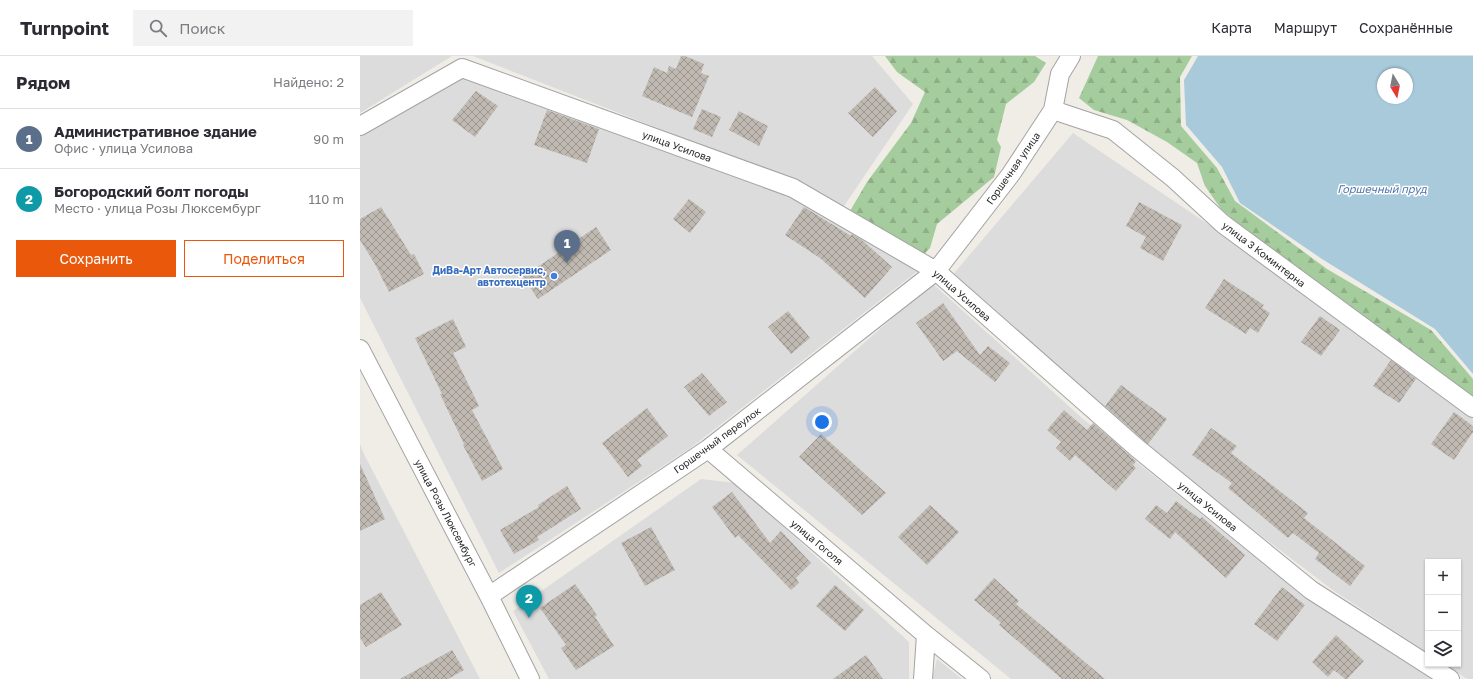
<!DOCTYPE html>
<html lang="ru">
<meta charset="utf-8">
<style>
:root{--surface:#fff;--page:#f2f2f3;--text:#2b2b33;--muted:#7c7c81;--line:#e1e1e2;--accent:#ea580c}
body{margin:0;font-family:"Golos Text",sans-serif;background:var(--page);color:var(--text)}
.controls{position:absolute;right:12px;bottom:12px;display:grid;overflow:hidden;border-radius:0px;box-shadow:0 1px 3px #0004}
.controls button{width:36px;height:36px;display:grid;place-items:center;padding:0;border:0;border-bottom:1px solid var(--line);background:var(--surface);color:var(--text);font:20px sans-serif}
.compass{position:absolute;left:1017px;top:12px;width:36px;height:36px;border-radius:50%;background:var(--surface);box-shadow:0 1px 3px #0004;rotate:170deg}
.you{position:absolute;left:462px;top:366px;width:14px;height:14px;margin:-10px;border:3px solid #fff;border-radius:50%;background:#1a73e8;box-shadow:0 0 0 6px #1a73e833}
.badge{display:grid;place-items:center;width:26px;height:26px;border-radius:50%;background:var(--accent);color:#fff;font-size:13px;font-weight:700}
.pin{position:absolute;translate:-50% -33px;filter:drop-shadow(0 1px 2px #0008)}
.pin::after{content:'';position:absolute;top:21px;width:14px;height:12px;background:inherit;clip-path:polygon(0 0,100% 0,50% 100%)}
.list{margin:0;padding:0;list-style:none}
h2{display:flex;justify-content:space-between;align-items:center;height:52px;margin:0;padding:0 16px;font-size:17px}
h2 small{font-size:13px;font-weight:400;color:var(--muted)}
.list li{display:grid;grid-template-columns:26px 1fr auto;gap:12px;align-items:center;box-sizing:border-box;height:60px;padding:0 16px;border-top:1px solid var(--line)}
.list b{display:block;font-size:15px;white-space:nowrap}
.list p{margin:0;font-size:13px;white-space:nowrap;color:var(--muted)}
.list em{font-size:13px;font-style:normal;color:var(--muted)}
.actions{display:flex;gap:8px;padding:12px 16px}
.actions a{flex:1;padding:9px 0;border:1px solid var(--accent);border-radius:0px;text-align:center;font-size:14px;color:var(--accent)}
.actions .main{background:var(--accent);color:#fff}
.icon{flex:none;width:22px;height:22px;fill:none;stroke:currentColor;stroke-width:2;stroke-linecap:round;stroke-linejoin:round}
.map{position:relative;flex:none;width:1113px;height:623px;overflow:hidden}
header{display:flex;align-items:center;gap:24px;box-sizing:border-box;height:56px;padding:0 20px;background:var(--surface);border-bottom:1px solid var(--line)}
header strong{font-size:19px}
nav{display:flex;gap:22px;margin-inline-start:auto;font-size:14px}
.search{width:280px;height:36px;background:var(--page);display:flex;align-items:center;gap:10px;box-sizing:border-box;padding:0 14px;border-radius:0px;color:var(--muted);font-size:15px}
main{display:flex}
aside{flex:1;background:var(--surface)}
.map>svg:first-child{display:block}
.residential{fill:#dddcdc}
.forest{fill:url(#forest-firs)}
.water{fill:#a8cadb;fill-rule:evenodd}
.building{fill:url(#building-cross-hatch)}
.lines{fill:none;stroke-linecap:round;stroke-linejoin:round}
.minor-casing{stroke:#a3a3a3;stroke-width:20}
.minor{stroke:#fff;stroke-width:18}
.shop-dot{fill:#3f7fe0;stroke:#fff;stroke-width:1.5}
.labels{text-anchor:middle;stroke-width:3;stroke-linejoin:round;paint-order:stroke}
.street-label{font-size:10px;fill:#1f1f1f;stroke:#fff}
.shop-label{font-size:10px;font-weight:bold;fill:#366cbe;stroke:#fff;text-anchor:end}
.water-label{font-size:11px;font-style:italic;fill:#4f74aa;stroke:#fff}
</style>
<header>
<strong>Turnpoint</strong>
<div class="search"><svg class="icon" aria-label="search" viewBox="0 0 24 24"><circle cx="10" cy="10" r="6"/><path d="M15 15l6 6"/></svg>Поиск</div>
<nav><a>Карта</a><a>Маршрут</a><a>Сохранённые</a></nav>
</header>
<main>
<aside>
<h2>Рядом<small>Найдено: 2</small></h2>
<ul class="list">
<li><span class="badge" style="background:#5c6f8a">1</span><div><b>Административное здание</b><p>Офис · улица Усилова</p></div><em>90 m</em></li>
<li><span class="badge" style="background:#0f9aa8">2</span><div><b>Богородский болт погоды</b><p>Место · улица Розы Люксембург</p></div><em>110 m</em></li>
</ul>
<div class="actions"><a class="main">Сохранить</a><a>Поделиться</a></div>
</aside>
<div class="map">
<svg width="1113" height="623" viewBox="0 0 1113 623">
<defs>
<pattern id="forest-firs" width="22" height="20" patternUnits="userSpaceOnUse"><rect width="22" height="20" fill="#a5cc9c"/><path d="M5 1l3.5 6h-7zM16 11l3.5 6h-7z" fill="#8eaf86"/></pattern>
<pattern id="building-cross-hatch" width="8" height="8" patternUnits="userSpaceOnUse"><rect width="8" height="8" fill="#c0b9b2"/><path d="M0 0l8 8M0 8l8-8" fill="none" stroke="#9b9690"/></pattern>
</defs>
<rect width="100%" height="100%" fill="#efede6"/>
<path class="residential" d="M 0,0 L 92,0 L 0,57 Z
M 113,0 L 512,0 L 553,48 L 482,153 L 431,124 Z
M 102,21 L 428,134 L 559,214 L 329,393 L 139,517 L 0,242 L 0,77 Z
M 713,77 L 959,243 L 1113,357 L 1113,623 L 1107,623 L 1084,608 L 1098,608 L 1098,506 L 1068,506 L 1068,597 L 974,535 L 722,344 L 590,222 Z
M 572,227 L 722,362 L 942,539 L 1077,623 L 651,623 L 377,399 Z
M 0,388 L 3,396 L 120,623 L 0,623 Z
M 341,423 L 376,427 L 549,586 L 549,623 L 189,623 L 153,555 Z
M 577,603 L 602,623 L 572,623 Z"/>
<path class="forest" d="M 525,0 L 675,0 L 686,7 L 674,26 L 646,48 L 637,84 L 641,91 L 634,121 L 577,168 L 570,192 L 559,203 L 511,167 L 490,155 L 507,126 L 551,67 L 565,36 L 537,16 Z
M 738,0 L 832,0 L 820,21 L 821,70 L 857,112 L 875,145 L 967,213 L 1071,274 L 1113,323 L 1113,343 L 935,209 L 901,188 L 861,153 L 845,130 L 837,107 L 807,86 L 767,64 L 734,54 L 719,42 Z"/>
<path class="water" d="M 838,0 L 1113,0 L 1113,318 L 1075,273 L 962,203 L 880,147 L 862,111 L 826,69 L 824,24 ZM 1023,18 L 1047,18 L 1047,42 L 1023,42 Z"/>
<path class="building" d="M 321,0 L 325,0 L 344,8 L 341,17 L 349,20 L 332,61 L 282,40 L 294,11 L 307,17 L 309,10 L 316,13 Z
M 515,31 L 537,55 L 513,81 L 488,57 Z
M 116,35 L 138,50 L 115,81 L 92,64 Z
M 342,53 L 361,61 L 352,81 L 333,73 Z
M 187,54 L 239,73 L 227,107 L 174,89 Z
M 379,55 L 408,70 L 399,90 L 369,74 Z
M 329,143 L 346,156 L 330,177 L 313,163 Z
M 779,146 L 822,169 L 803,205 L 780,192 L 786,181 L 766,170 Z
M 21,151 L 51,199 L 54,198 L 64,218 L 29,236 L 15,208 L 0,184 L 0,163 Z
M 444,151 L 491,180 L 492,178 L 502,184 L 532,211 L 505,242 L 460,202 L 425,179 Z
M 236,171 L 251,194 L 178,243 L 163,221 Z
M 864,223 L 904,249 L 902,252 L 910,257 L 898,277 L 890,272 L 886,278 L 845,252 Z
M 583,247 L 620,299 L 628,290 L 650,307 L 635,326 L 597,295 L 583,305 L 556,267 Z
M 428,255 L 450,282 L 431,298 L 408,271 Z
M 960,260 L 980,274 L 961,300 L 941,286 Z
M 93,263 L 106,291 L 93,297 L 119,350 L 112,354 L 143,413 L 122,425 L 103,389 L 104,388 L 80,338 L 82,338 L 55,282 Z
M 1031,304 L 1056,323 L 1039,347 L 1013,330 Z
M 342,317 L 367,346 L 349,360 L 324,331 Z
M 761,329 L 807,363 L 788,388 L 745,350 Z
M 287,352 L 308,380 L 277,404 L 282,410 L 268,421 L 242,387 Z
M 704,354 L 727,374 L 733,367 L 776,405 L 773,409 L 776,412 L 756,435 L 715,399 L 710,405 L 696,392 L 701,386 L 687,374 Z
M 1094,356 L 1113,370 L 1113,376 L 1094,404 L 1071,388 Z
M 851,372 L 877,390 L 871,397 L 948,457 L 944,462 L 1005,510 L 990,530 L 955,503 L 959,497 L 933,477 L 928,482 L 868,432 L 872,427 L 832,399 Z
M 461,378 L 526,437 L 502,459 L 439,401 Z
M 0,408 L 25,463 L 0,475 Z
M 207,430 L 221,453 L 177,481 L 179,484 L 154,498 L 140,474 L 179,451 L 178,449 Z
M 372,436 L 410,487 L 421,475 L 451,507 L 436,522 L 439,527 L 431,534 L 378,479 L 375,482 L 352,451 Z
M 816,445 L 840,463 L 842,461 L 885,499 L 866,522 L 815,476 L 810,483 L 785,463 L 796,449 L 807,457 Z
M 570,449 L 599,476 L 567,509 L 538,481 Z
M 291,471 L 315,514 L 285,530 L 261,487 Z
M 634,522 L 659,545 L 656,548 L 745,623 L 702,623 L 639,569 L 641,567 L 614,544 Z
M 215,528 L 237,559 L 235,561 L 254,590 L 216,614 L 201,592 L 206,589 L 180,552 Z
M 475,529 L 504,554 L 485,575 L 456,550 Z
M 922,531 L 945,549 L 917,585 L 894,568 Z
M 21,536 L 42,569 L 6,591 L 0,582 L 0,549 Z
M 976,579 L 1004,605 L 987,623 L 985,623 L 974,614 L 968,621 L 952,606 Z
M 92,594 L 104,614 L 88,623 L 40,623 Z
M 506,599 L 523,623 L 473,623 Z"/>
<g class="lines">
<g class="minor-casing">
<path id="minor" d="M 693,54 L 753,74 L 813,122 L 863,168 L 1113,352
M 0,70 L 102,12 L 433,132 L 576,215 L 777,392 L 951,534 L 1090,623
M 0,293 L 129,540 L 170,623
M 348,393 L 566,579 L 621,623
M 129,540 L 348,393 L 576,215 L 651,118 L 693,54 L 700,18 L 711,0
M 563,623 L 566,579"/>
</g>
<use href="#minor" class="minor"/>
</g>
<circle class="shop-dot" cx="194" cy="220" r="4"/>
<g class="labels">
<g class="street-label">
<text transform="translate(317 90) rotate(20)" y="4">улица Усилова</text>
<text transform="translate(653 112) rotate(-55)" y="4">Горшечная улица</text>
<text transform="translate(904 198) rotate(37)" y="4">улица 3 Коминтерна</text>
<text transform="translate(602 239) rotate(41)" y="4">улица Усилова</text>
<text transform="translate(357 384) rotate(-36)" y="4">Горшечный переулок</text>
<text transform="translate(848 450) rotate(39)" y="4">улица Усилова</text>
<text transform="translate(86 457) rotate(62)" y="4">улица Розы Люксембург</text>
<text transform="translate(457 486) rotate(40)" y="4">улица Гоголя</text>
</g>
<g class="shop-label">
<text x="186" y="218">ДиВа-Арт Автосервис,<tspan x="186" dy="12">автотехцентр</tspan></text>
</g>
<g class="water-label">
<text x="1022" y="137">Горшечный пруд</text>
</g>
</g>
</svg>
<div class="controls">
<button>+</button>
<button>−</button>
<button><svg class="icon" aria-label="layers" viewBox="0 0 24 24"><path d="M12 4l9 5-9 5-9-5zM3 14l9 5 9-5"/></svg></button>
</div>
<svg class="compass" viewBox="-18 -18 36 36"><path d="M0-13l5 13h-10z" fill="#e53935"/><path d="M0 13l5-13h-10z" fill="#7c7c81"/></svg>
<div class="you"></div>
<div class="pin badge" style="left:207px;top:207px;background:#5c6f8a">1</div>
<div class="pin badge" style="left:169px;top:562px;background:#0f9aa8">2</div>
</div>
</main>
